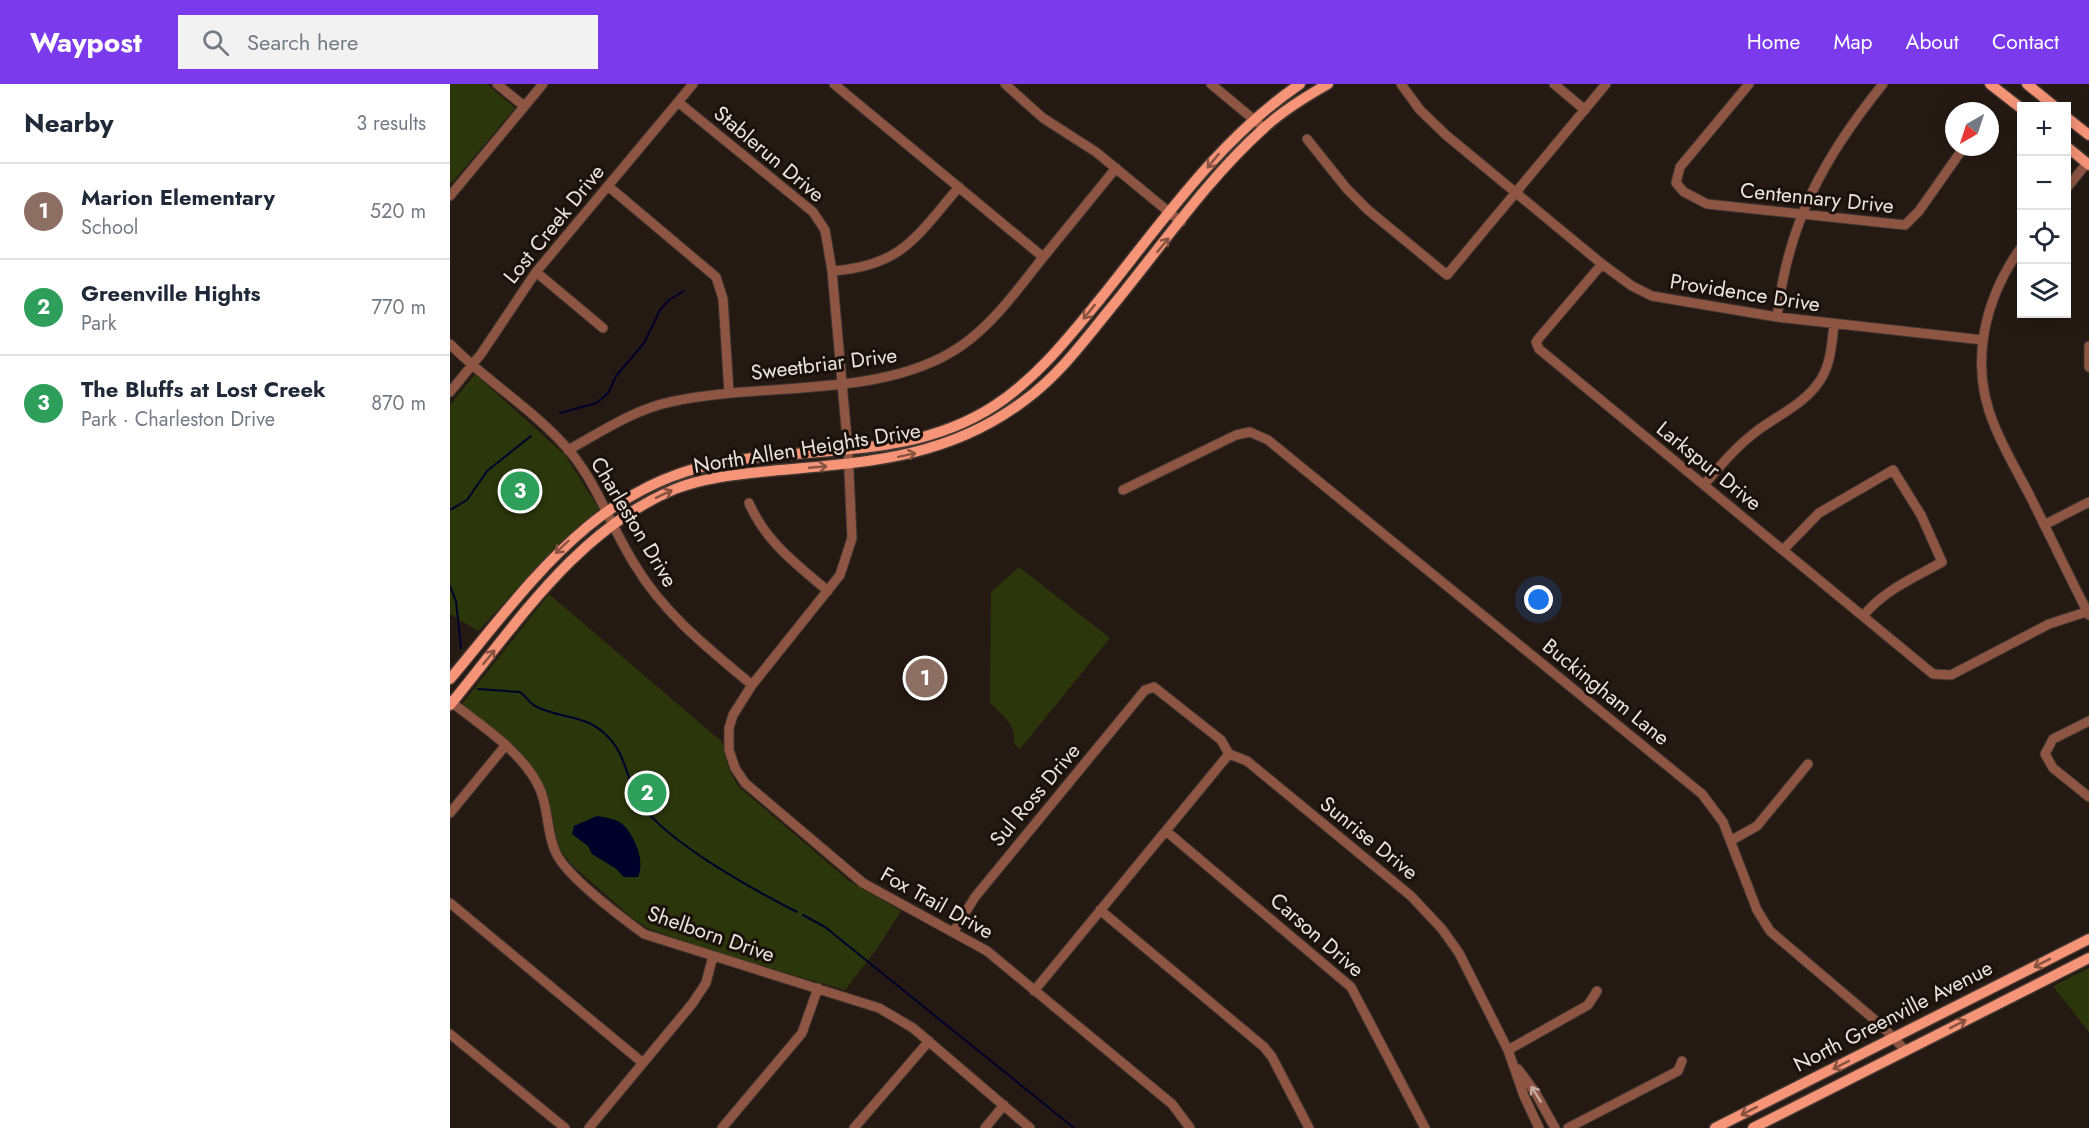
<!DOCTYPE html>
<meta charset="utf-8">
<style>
:root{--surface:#fff;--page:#f2f2f3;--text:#1f2937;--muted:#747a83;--line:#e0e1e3;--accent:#7c3aed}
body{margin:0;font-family:Jost,sans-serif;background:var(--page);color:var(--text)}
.controls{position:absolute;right:18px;top:18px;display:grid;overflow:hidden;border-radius:0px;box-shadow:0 3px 15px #0003}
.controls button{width:54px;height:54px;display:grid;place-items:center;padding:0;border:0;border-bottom:2px solid var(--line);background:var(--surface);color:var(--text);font:30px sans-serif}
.compass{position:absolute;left:1495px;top:18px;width:54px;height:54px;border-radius:50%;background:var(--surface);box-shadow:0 3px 15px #0003;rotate:219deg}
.you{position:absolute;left:1089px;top:516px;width:21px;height:21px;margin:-15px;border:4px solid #fff;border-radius:50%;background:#1a73e8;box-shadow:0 0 0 9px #1a73e833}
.badge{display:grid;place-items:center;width:39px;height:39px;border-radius:50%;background:var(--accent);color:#fff;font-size:20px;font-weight:700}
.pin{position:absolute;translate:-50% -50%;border:3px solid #fff;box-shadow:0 2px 6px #0006}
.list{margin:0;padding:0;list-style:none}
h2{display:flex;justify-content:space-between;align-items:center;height:78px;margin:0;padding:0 24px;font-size:26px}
h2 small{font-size:20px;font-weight:400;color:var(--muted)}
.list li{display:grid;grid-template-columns:39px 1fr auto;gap:18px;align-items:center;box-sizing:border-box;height:96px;padding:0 24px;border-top:2px solid var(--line)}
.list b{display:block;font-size:22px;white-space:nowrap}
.list p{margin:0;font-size:20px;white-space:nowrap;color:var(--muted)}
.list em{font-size:20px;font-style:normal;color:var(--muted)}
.icon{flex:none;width:33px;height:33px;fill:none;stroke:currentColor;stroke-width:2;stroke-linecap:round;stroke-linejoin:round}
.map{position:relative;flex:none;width:1639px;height:1044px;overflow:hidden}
header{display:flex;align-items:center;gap:36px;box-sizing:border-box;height:84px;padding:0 30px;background:var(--accent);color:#fff}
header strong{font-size:28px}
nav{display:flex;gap:33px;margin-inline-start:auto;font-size:21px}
.search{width:420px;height:54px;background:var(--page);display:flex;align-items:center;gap:15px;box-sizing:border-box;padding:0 21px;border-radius:0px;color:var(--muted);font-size:22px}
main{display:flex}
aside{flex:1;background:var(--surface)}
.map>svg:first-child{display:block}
.green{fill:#2c360b}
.water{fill:#00002b}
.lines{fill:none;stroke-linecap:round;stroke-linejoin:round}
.stream{stroke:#00002b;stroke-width:2}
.minor-casing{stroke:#413630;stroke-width:11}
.major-casing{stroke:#413630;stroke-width:13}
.minor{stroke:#8f5543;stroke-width:9}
.major{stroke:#f69477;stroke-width:10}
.oneway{stroke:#885241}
.oneway2{stroke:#c6aaa1}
.labels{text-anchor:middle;stroke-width:6;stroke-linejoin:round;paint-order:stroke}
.street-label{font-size:21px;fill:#ebe3df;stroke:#1b110b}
</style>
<header>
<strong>Waypost</strong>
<div class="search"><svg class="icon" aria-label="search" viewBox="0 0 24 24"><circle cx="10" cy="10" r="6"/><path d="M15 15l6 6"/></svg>Search here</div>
<nav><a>Home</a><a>Map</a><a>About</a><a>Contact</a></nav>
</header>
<main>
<aside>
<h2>Nearby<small>3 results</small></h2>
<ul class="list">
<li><span class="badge" style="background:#8d6e63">1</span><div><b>Marion Elementary</b><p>School</p></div><em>520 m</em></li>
<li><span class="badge" style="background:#2e9e5b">2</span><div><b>Greenville Hights</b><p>Park</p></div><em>770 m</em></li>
<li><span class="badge" style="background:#2e9e5b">3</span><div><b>The Bluffs at Lost Creek</b><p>Park · Charleston Drive</p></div><em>870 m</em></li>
</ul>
</aside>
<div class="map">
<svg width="1639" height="1044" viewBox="0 0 1639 1044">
<rect width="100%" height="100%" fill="#251a13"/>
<path class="green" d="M 0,0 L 37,0 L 65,24 L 2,99 L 0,98 Z
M 25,290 L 115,371 L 149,425 L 99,470 L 28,547 L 0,530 L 0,321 Z
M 569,483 L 660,554 L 570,665 L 564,660 C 567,641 552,631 540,619 L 541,508 Z
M 99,510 L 272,658 L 279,686 L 288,702 L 399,797 L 451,827 L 426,866 L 395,906 L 265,868 L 197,844 L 180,832 L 122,781 L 109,764 L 99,716 L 84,684 L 12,620 Z
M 1639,884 L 1639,948 L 1603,902 Z"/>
<path class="water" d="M 147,732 C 155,733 165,735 171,739 C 184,749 196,778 188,793 L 174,793 L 165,784 L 142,770 L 138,762 L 122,750 L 124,742 Z"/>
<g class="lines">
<path class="stream" d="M 110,329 L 147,319 L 159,308 L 166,292 L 194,259 L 210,226 L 219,216 L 234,207
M 0,426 L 17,416 L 37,387 L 81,352
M 0,502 L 6,517 L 11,564
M 28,605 L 70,608 C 76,612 80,620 87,623 C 109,634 135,631 154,649 C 178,670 175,696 191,720 C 218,759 304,806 347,828
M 353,831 L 375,843 L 624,1044"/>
<g class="minor-casing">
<path id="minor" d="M 47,0 L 74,22
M 384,0 L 593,173
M 555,0 L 593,34 L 646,68 L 731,138
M 761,0 L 814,44
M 951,0 L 970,26 L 996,51 L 1152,180 L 1182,202 L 1202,212 L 1327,233 L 1533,256
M 1104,0 L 1135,26
M 1299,0 L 1230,83 L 1226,99 L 1234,108 L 1257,120 L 1455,141 L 1469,127 L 1514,63
M 228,18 L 363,128 L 375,146 L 382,187 L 398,366 L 402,454 L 390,491 L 302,601 L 283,631 L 279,644 L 279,666 L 285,684 L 295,699 L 413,799 L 537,867 L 722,1020 L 740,1044
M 857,55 L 897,105 L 918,126 L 997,191 L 1156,0
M 158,102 L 266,193 L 273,215 L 279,308
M 1616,105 L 1637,79
M 0,112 L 93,0
M 1572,162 C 1534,215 1518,281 1545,343 C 1555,367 1568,389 1580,412 C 1600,452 1619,492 1639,531
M 1152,180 L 1089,254 L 1086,258 L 1089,265 L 1483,590 L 1501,591 L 1599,540 L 1639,527
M 382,187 C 452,182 466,153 509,103
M 86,188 L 153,244
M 1327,233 C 1338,138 1374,73 1433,0
M 0,260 C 38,299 88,328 122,370 C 149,404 162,445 185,481 C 215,531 258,564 302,601
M 1639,262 L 1639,283
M 0,308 L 31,270 L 86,188 L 243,0
M 118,366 C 151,348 183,326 220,318 C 312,297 433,316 511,262 C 544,239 567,206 591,176 C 616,145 641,115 666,84
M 1254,401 C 1269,383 1284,365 1303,350 C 1325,332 1355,321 1371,295 C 1381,279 1382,258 1384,240
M 673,406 L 786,351 L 800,348 L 818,356 L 1252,710 L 1273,738 L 1307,826 L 1320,847 L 1432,942 L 1455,966
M 299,419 C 316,458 346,480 378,507
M 1594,441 L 1639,418
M 1333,466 L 1369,429 L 1443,386 L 1471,431 L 1492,478 C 1464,494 1434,506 1413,532
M 0,617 C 30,641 72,667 89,703 C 99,723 96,749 106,769 C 117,793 171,833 194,850 L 429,924 L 463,944 L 580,1044
M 1639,637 L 1603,655 L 1595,670 L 1603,684 L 1639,713
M 0,729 L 55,662
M 716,747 L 901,903 L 975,1044
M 1282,756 L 1307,742 L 1358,680
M 0,819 L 193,979
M 650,826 L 814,963 L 822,973 L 859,1044
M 504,847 L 525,813 L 695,606 L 704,603 L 771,656 L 779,670 L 797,677 L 961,812 L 992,845 L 1009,869 L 1058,966 L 1074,1012 L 1089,1044
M 584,907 L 779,670
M 0,950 L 115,1044
M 1058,966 L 1138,921 L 1147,907
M 1068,985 L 1085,1008 L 1105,1044
M 139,1044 L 242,920 L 256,899 L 263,872
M 272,1044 L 352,949 L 368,904
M 404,1044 L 479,957
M 535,1044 L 554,1021
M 1118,1044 L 1228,987 L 1232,977"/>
</g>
<g class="major-casing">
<path id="major" d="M 1540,0 L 1572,25
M 1577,0 L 1604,22
M 1616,33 L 1639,51
M 1616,62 L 1639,81
M 0,595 C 80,500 147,397 280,377 C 369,363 464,374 544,322 C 587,294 618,254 651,214 C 712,138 769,55 850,0
M 0,621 C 66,541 126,446 225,405 C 258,392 295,390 330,386 C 421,378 500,373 575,316 C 609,291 634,257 660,225 C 708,167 757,95 813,45 C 832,27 855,13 878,0
M 1265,1044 L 1639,855
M 1303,1044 L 1639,874"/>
</g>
<use href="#minor" class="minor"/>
<use href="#major" class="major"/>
</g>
<defs><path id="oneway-shaft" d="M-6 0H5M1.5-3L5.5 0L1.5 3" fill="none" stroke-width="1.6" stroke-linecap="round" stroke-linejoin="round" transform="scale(1.5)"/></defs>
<g class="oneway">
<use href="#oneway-shaft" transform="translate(763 77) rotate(129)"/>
<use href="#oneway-shaft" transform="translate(713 161) rotate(-51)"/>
<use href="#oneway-shaft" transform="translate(639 228) rotate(129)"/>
<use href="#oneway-shaft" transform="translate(457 371) rotate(-12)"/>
<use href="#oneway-shaft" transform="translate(368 383) rotate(-5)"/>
<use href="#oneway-shaft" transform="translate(214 410) rotate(-25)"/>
<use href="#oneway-shaft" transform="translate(112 463) rotate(136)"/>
<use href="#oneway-shaft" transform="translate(39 573) rotate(-51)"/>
<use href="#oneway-shaft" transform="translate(1592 879) rotate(153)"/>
<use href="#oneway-shaft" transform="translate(1508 940) rotate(-27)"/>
<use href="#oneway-shaft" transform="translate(1391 981) rotate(153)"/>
<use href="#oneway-shaft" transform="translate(1299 1027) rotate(153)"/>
</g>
<use class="oneway2" href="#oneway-shaft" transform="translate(1086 1010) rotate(-122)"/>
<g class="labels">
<g class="street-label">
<text transform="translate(319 70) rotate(40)" y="7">Stablerun Drive</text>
<text transform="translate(1367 114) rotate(6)" y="7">Centennary Drive</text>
<text transform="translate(104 140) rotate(-51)" y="7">Lost Creek Drive</text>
<text transform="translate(1295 209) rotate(9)" y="7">Providence Drive</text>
<text transform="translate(374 280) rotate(-7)" y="7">Sweetbriar Drive</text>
<text transform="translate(357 364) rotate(-9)" y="7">North Allen Heights Drive</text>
<text transform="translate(1259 382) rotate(39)" y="7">Larkspur Drive</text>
<text transform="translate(184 438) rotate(59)" y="7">Charleston Drive</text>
<text transform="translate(1156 608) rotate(39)" y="7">Buckingham Lane</text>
<text transform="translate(585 711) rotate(-50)" y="7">Sul Ross Drive</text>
<text transform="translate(919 754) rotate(39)" y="7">Sunrise Drive</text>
<text transform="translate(487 819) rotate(29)" y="7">Fox Trail Drive</text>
<text transform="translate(261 850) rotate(19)" y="7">Shelborn Drive</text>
<text transform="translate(867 851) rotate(41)" y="7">Carson Drive</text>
<text transform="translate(1443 932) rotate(-27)" y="7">North Greenville Avenue</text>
</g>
</g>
</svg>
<div class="controls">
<button>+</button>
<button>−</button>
<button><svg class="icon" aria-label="locate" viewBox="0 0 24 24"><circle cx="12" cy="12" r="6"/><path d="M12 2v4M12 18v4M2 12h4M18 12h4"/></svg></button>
<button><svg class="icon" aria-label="layers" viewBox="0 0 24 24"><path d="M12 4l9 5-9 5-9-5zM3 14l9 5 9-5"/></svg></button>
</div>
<svg class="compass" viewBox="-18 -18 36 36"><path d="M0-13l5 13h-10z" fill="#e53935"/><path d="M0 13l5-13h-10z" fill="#747a83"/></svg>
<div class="you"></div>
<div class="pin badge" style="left:475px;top:594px;background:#8d6e63">1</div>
<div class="pin badge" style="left:197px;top:709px;background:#2e9e5b">2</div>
<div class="pin badge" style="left:70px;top:407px;background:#2e9e5b">3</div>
</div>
</main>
